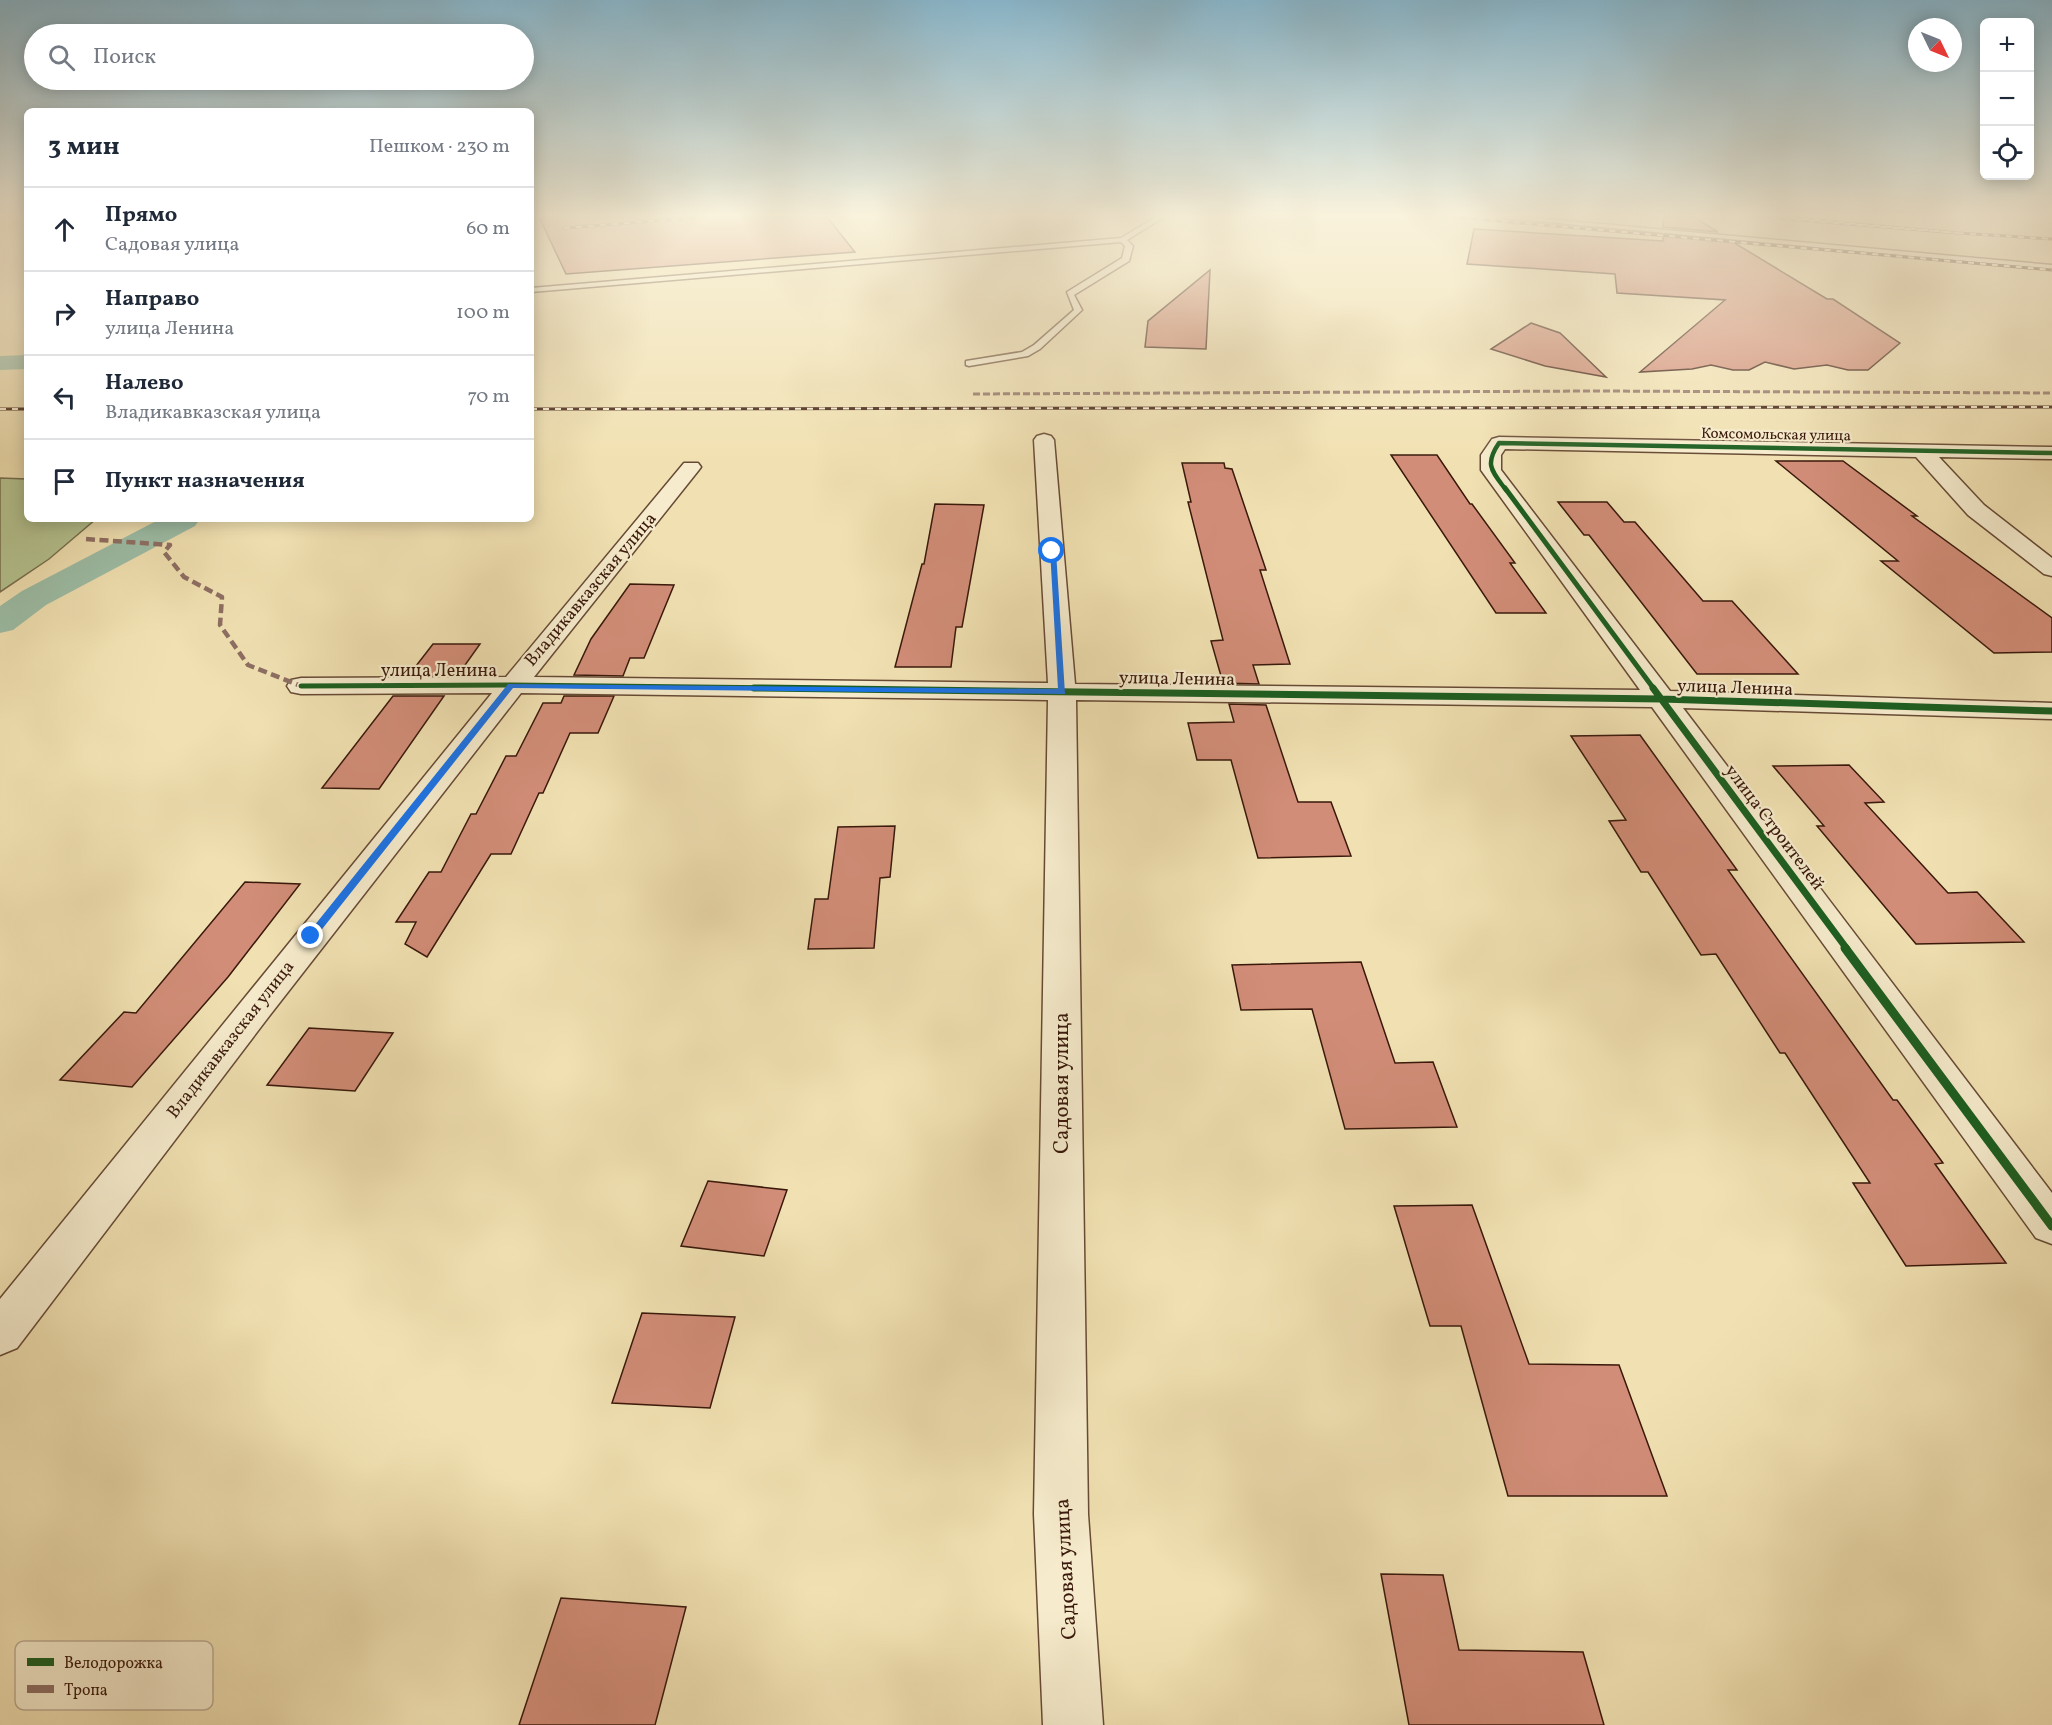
<!DOCTYPE html>
<html lang="ru">
<meta charset="utf-8">
<style>
:root{--surface:#fff;--page:#f2f2f3;--text:#1f2937;--muted:#747a83;--line:#e0e1e3}
body{margin:0;font-family:Vollkorn,serif;background:var(--page);color:var(--text)}
.controls{position:absolute;right:18px;top:18px;display:grid;overflow:hidden;border-radius:9px;box-shadow:0 3px 15px #0003}
.controls button{width:54px;height:54px;display:grid;place-items:center;padding:0;border:0;border-bottom:2px solid var(--line);background:var(--surface);color:var(--text);font:30px sans-serif}
.compass{position:absolute;left:1908px;top:18px;width:54px;height:54px;border-radius:50%;background:var(--surface);box-shadow:0 3px 15px #0003;rotate:133deg}
.stop{position:absolute;width:18px;height:18px;margin:-14px;border:4px solid #1a73e8;border-radius:50%;background:#fff}
.stop.end{background:#1a73e8;border-color:#fff;box-shadow:0 2px 6px #0008}
.list{margin:0;padding:0;list-style:none}
h2{display:flex;justify-content:space-between;align-items:center;height:78px;margin:0;padding:0 24px;font-size:26px}
h2 small{font-size:20px;font-weight:400;color:var(--muted)}
.list li{display:grid;grid-template-columns:39px 1fr auto;gap:18px;align-items:center;box-sizing:border-box;height:84px;padding:0 24px;border-top:2px solid var(--line)}
.list b{display:block;font-size:22px;white-space:nowrap}
.list p{margin:0;font-size:20px;white-space:nowrap;color:var(--muted)}
.list em{font-size:20px;font-style:normal;color:var(--muted)}
.icon{flex:none;width:33px;height:33px;fill:none;stroke:currentColor;stroke-width:2;stroke-linecap:round;stroke-linejoin:round}
.map{position:relative;flex:none;width:2052px;height:1725px;overflow:hidden}
.search{position:absolute;background:var(--surface);box-shadow:0 3px 15px #0003;left:24px;top:24px;width:510px;height:66px;display:flex;align-items:center;gap:15px;box-sizing:border-box;padding:0 21px;border-radius:33px;color:var(--muted);font-size:22px}
.panel{position:absolute;background:var(--surface);box-shadow:0 3px 15px #0003;left:24px;top:108px;width:510px;height:414px;border-radius:9px}
.map>svg:first-child{display:block}
.green{fill:#b5c490;stroke:#776e4e;stroke-width:1.5}
.lines{fill:none;stroke-linecap:round;stroke-linejoin:round}
.canal{fill:#9cbea7;fill-rule:evenodd}
.building{fill:#d28d78;stroke:#39180b;stroke-width:1.5}
.service-casing{stroke:#674a35;stroke-width:3}
.minor-casing{stroke:#674a35;stroke-width:3}
.service{fill:#f6eccd;fill-rule:evenodd}
.minor{fill:#f6eccd;fill-rule:evenodd}
.rail-casing{stroke:#39180b;stroke-width:3}
.rail{stroke:#f6eccd;stroke-width:2;stroke-dasharray:6;stroke-linecap:butt}
.quiet-far1{stroke:#8d6e63;stroke-width:3;stroke-dasharray:7 3;stroke-linecap:butt}
.quiet{stroke:#8d6e63;stroke-width:4.5;stroke-dasharray:9 4.5;stroke-linecap:butt}
.cycleway-far3-casing{stroke:#f6eccd;stroke-width:7}
.cycleway-far2-casing{stroke:#f6eccd;stroke-width:8}
.cycleway-far1-casing{stroke:#f6eccd;stroke-width:10}
.cycleway-casing{stroke:#f6eccd;stroke-width:13}
.cycleway-far3{stroke:#1b5e20;stroke-width:4.5}
.cycleway-far2{stroke:#1b5e20;stroke-width:5}
.cycleway-far1{stroke:#1b5e20;stroke-width:7}
.cycleway{stroke:#1b5e20;stroke-width:9}
.route{fill:#1a73e8}
.labels{text-anchor:middle;stroke-width:4.5;stroke-linejoin:round;paint-order:stroke}
.far-street-label{font-size:15px;fill:#39180b;stroke:#f6eccd}
.street-label{font-size:18px;fill:#39180b;stroke:#f6eccd}
.near-street-label{font-size:21px;fill:#39180b;stroke:#f6eccd}
.key{fill:#f6eccd;stroke:#bdac93;stroke-width:1.5}
.key-label{font-size:16px;fill:#39180b}
</style>
<div class="map">
<svg width="2052" height="1725" viewBox="0 0 2052 1725">
<rect width="100%" height="100%" fill="#f1e1b2"/>
<filter id="stains"><feTurbulence type="fractalNoise" baseFrequency=".00333" numOctaves="4"/><feColorMatrix values="0 0 0 0 .2 0 0 0 0 .09 0 0 0 0 .02 0 0 0 .5 -.17"/></filter>
<radialGradient id="worn" r=".72"><stop offset=".6" stop-color="#630" stop-opacity="0"/><stop offset="1" stop-color="#630" stop-opacity=".3"/></radialGradient>
<path class="green" d="M 0,478 L 27,479 L 27,519 L 96,519 L 49,559 L 0,592 Z"/>
<g class="lines">
<path class="canal" d="M 27,355 L 27,369 L 0,370 L 0,356 Z
M 160,519 L 200,519 L 195,526 L 46,605 L 13,630 L 0,633 L 0,606 L 22,591 Z"/>
</g>
<path class="building" d="M 539,217 L 827,217 L 855,252 L 566,274 Z
M 1664,217 L 1694,217 L 1718,232 L 1663,227 Z
M 1474,229 L 1663,241 L 1663,235 L 1733,242 L 1827,299 L 1833,299 L 1900,343 L 1868,370 L 1848,370 L 1827,365 L 1794,369 L 1765,362 L 1749,370 L 1733,370 L 1711,365 L 1692,369 L 1640,372 L 1725,300 L 1617,293 L 1615,274 L 1467,264 Z
M 1210,270 L 1206,349 L 1145,347 L 1148,321 Z
M 1531,323 L 1560,333 L 1606,377 L 1545,366 L 1491,349 Z
M 1391,455 L 1437,455 L 1470,504 L 1472,504 L 1515,563 L 1510,563 L 1546,613 L 1496,613 Z
M 1776,461 L 1843,461 L 1917,516 L 1912,516 L 2052,618 L 2052,652 L 1994,653 L 1881,561 L 1898,561 Z
M 1182,463 L 1224,463 L 1225,468 L 1232,469 L 1266,570 L 1260,570 L 1290,664 L 1253,665 L 1259,684 L 1223,683 L 1211,641 L 1223,640 L 1188,502 L 1191,502 Z
M 1558,502 L 1607,502 L 1624,522 L 1635,522 L 1703,601 L 1732,601 L 1798,674 L 1697,674 L 1589,535 L 1584,535 Z
M 935,504 L 984,505 L 962,627 L 956,627 L 951,667 L 895,667 L 922,564 L 924,564 Z
M 630,584 L 674,585 L 644,658 L 630,658 L 623,676 L 574,675 L 591,639 Z
M 433,644 L 480,644 L 458,675 L 409,675 Z
M 393,696 L 444,696 L 379,789 L 322,788 Z
M 564,696 L 614,696 L 598,733 L 570,733 L 543,793 L 539,793 L 511,854 L 491,854 L 427,957 L 405,944 L 416,922 L 396,922 L 429,872 L 441,872 L 471,814 L 476,814 L 506,756 L 516,756 L 543,703 L 561,703 Z
M 1229,704 L 1266,705 L 1298,802 L 1331,802 L 1351,856 L 1258,858 L 1231,760 L 1197,760 L 1188,723 L 1234,722 Z
M 1640,735 L 1737,870 L 1728,870 L 1893,1100 L 1897,1100 L 1943,1163 L 1935,1164 L 2006,1263 L 1906,1266 L 1853,1183 L 1870,1183 L 1785,1053 L 1780,1053 L 1716,954 L 1701,955 L 1648,872 L 1641,872 L 1609,821 L 1626,820 L 1571,736 Z
M 1849,765 L 1884,802 L 1865,803 L 1948,893 L 1977,892 L 2024,942 L 1916,944 L 1817,826 L 1824,826 L 1773,766 Z
M 895,826 L 890,877 L 880,878 L 874,948 L 808,949 L 815,899 L 828,899 L 838,827 Z
M 245,882 L 300,884 L 228,977 L 132,1087 L 60,1080 L 124,1012 L 136,1013 Z
M 1361,962 L 1395,1063 L 1433,1062 L 1457,1127 L 1345,1129 L 1312,1009 L 1241,1010 L 1232,965 Z
M 309,1028 L 393,1033 L 355,1091 L 267,1085 Z
M 708,1181 L 787,1190 L 764,1256 L 681,1246 Z
M 1472,1205 L 1529,1364 L 1619,1365 L 1667,1496 L 1508,1496 L 1461,1326 L 1430,1326 L 1394,1206 Z
M 642,1313 L 735,1317 L 710,1408 L 612,1403 Z
M 1381,1574 L 1443,1575 L 1459,1650 L 1583,1652 L 1604,1725 L 1409,1725 Z
M 561,1598 L 686,1607 L 655,1725 L 519,1725 Z"/>
<g class="lines">
<g class="service-casing">
<path id="service" d="M 1156,217 L 1164,217 L 1127,240 L 1133,246 L 1129,261 L 1074,295 L 1082,310 L 1040,349 L 1028,356 L 969,366 L 966,365 L 966,361 L 1022,352 L 1034,345 L 1074,310 L 1067,292 L 1122,258 L 1125,246 L 1121,242 L 531,292 L 531,288 L 1121,238 Z
M 1494,217 L 1524,217 L 2052,265 L 2052,269 Z"/>
</g>
<g class="minor-casing">
<path id="minor" d="M 1044,434 L 1051,436 L 1054,440 L 1075,684 L 1640,690 L 1481,470 L 1481,455 L 1492,439 L 1499,437 L 2052,447 L 2052,459 L 1939,457 L 1984,505 L 2052,558 L 2052,576 L 2044,574 L 1968,515 L 1916,457 L 1505,449 L 1501,455 L 1501,470 L 1670,691 L 2052,703 L 2052,719 L 1683,708 L 2052,1193 L 2052,1244 L 2036,1238 L 1652,707 L 1076,700 L 1088,1514 L 1103,1725 L 1043,1725 L 1034,1514 L 1048,700 L 521,693 L 270,1015 L 17,1348 L 0,1355 L 0,1299 L 492,693 L 301,694 L 291,692 L 287,686 L 291,680 L 301,678 L 506,677 L 684,463 L 698,463 L 701,467 L 698,471 L 534,677 L 1048,683 L 1034,440 L 1037,436 Z"/>
</g>
<use href="#service" class="service"/>
<use href="#minor" class="minor"/>
<g class="rail-casing">
<path id="rail" d="M 1454,217 L 2052,270
M 1761,217 L 1958,233 L 1784,217
M 564,228 L 707,217
M 1958,233 L 2052,239
M 0,409 L 27,409
M 531,409 L 2052,407"/>
</g>
<use href="#rail" class="rail"/>
<path class="quiet-far1" d="M 973,394 L 1595,391 L 2052,393"/>
<path class="quiet" d="M 86,539 L 170,545 L 164,552 L 184,577 L 222,597 L 220,625 L 248,665 L 301,686"/>
<g class="cycleway-far3-casing">
<path id="cycleway-far3" d="M 1506,490 C 1492,471 1484,465 1499,443 L 2052,453"/>
</g>
<g class="cycleway-far2-casing">
<path id="cycleway-far2" d="M 1505,488 L 1654,689
M 301,686 L 511,685 L 878,689"/>
</g>
<g class="cycleway-far1-casing">
<path id="cycleway-far1" d="M 754,688 L 1661,699 L 2052,711
M 1653,688 L 1847,949"/>
</g>
<g class="cycleway-casing">
<path id="cycleway" d="M 1845,948 L 2052,1226"/>
</g>
<use href="#cycleway-far3" class="cycleway-far3"/>
<use href="#cycleway-far2" class="cycleway-far2"/>
<use href="#cycleway-far1" class="cycleway-far1"/>
<use href="#cycleway" class="cycleway"/>
</g>
<linearGradient id="sky" x2="0" y2="1"><stop stop-color="#89b8ce"/><stop offset="0.47" stop-color="#f9f2dc"/><stop offset="1" stop-color="#f9f2dc" stop-opacity="0"/></linearGradient>
<rect width="2052" height="459" fill="url(#sky)"/>
<path class="route" d="M 1050,550 L 1056,551 L 1065,694 L 513,688 L 315,938 L 311,939 L 306,936 L 508,684 L 1058,689 Z"/>
<g class="labels">
<g class="far-street-label">
<text transform="translate(1776 434) rotate(1)" y="5">Комсомольская улица</text>
</g>
<g class="street-label">
<text transform="translate(590 589) rotate(-50)" y="6">Владикавказская улица</text>
<text x="439" y="676">улица Ленина</text>
<text transform="translate(1177 678) rotate(1)" y="6">улица Ленина</text>
<text transform="translate(1735 687) rotate(2)" y="6">улица Ленина</text>
<text transform="translate(1775 827) rotate(53)" y="6">улица Строителей</text>
<text transform="translate(230 1039) rotate(-52)" y="6">Владикавказская улица</text>
</g>
<g class="near-street-label">
<text transform="translate(1061 1083) rotate(-90)" y="7">Садовая улица</text>
<text transform="translate(1065 1569) rotate(-93)" y="7">Садовая улица</text>
</g>
</g>
<rect x="15" y="1641" width="198" height="69" rx="9" class="key"/>
<rect x="27" y="1658" width="27" height="8" fill="#1b5e20"/>
<rect x="27" y="1685" width="27" height="8" fill="#8d6e63"/>
<g class="key-label">
<text x="64" y="1668">Велодорожка</text>
<text x="64" y="1695">Тропа</text>
</g>
<rect width="100%" height="100%" filter="url(#stains)"/>
<rect width="100%" height="100%" fill="url(#worn)"/>
</svg>
<div class="controls">
<button>+</button>
<button>−</button>
<button><svg class="icon" aria-label="locate" viewBox="0 0 24 24"><circle cx="12" cy="12" r="6"/><path d="M12 2v4M12 18v4M2 12h4M18 12h4"/></svg></button>
</div>
<svg class="compass" viewBox="-18 -18 36 36"><path d="M0-13l5 13h-10z" fill="#e53935"/><path d="M0 13l5-13h-10z" fill="#747a83"/></svg>
<div class="stop" style="left:1052px;top:551px"></div>
<div class="stop end" style="left:311px;top:936px"></div>
<div class="search"><svg class="icon" aria-label="search" viewBox="0 0 24 24"><circle cx="10" cy="10" r="6"/><path d="M15 15l6 6"/></svg>Поиск</div>
<section class="panel">
<h2>3 мин<small>Пешком · 230 m</small></h2>
<ul class="list">
<li><svg class="icon" aria-label="ahead" viewBox="0 0 24 24"><path d="M12 20V5M6 11l6-6 6 6"/></svg><div><b>Прямо</b><p>Садовая улица</p></div><em>60 m</em></li>
<li><svg class="icon" aria-label="right" viewBox="0 0 24 24"><path d="M7 20v-9h11M14 6l5 5-5 5"/></svg><div><b>Направо</b><p>улица Ленина</p></div><em>100 m</em></li>
<li><svg class="icon" aria-label="left" viewBox="0 0 24 24"><path d="M17 20v-9H6M10 6l-5 5 5 5"/></svg><div><b>Налево</b><p>Владикавказская улица</p></div><em>70 m</em></li>
<li><svg class="icon" aria-label="arrive" viewBox="0 0 24 24"><path d="M6 21V4h12l-3 4 3 4H6"/></svg><div><b>Пункт назначения</b></div></li>
</ul>
</section>
</div>
